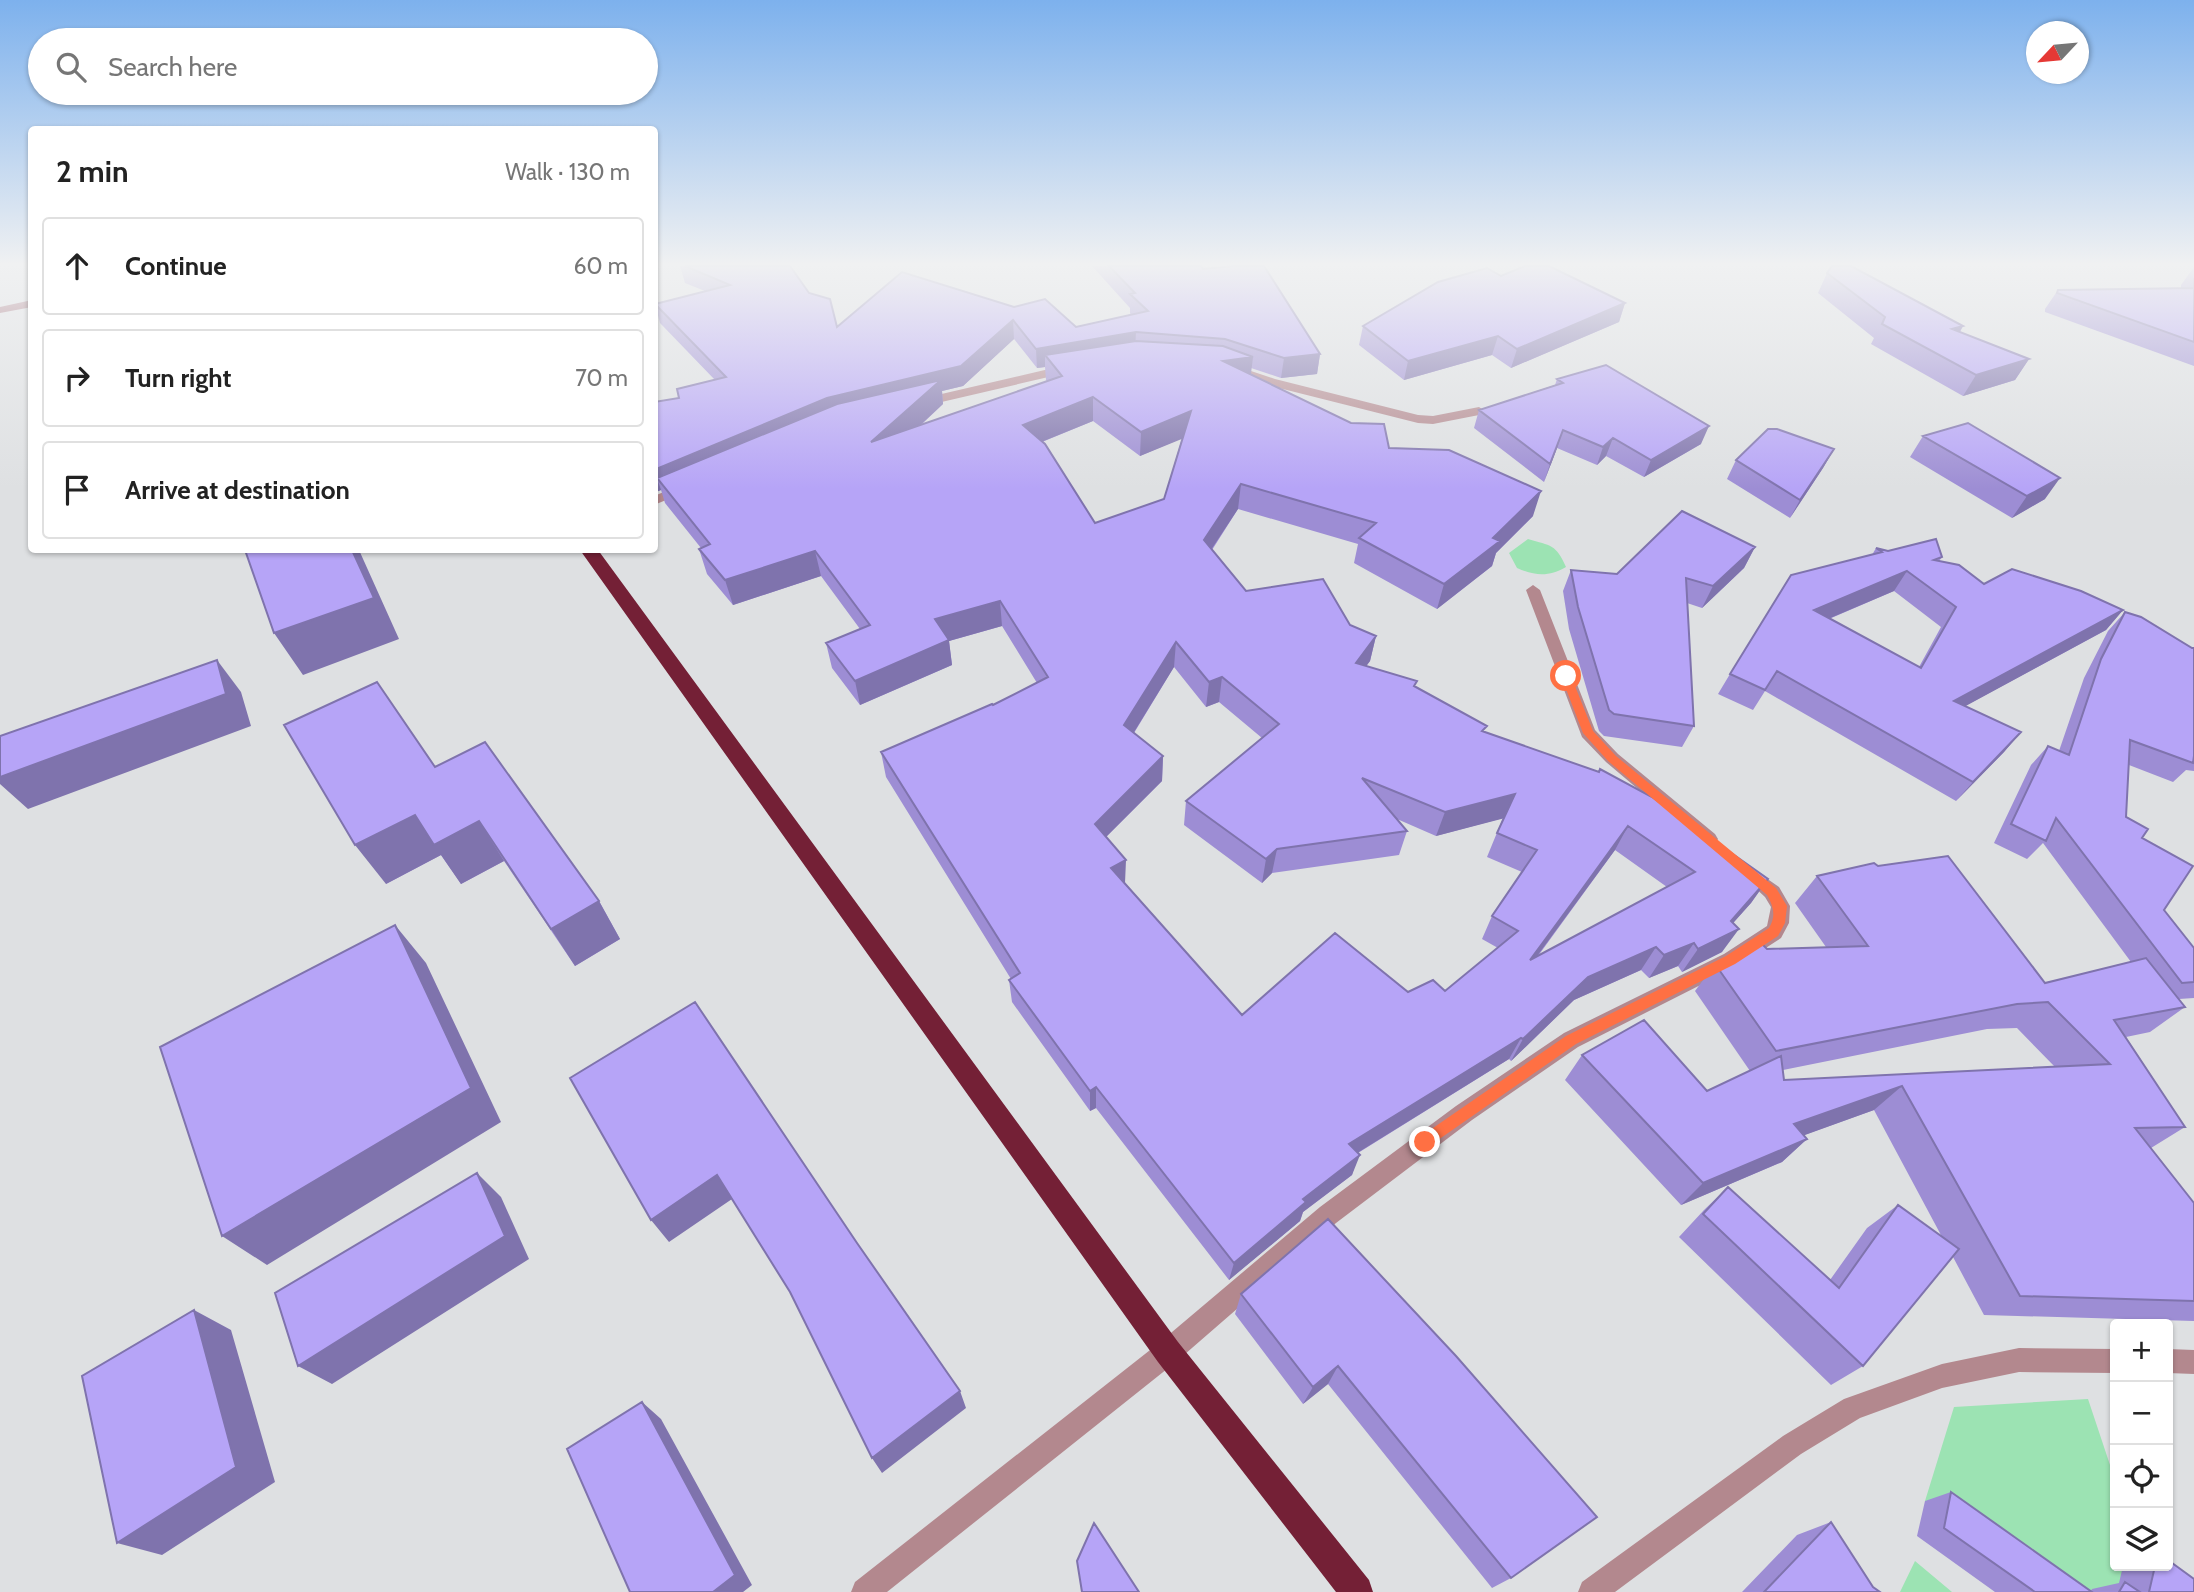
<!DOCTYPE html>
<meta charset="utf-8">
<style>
:root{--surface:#fff;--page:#f2f2f2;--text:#222;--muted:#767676;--line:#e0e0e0}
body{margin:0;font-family:Cabin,sans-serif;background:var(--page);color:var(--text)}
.controls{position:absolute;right:21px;bottom:21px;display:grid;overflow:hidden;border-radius:7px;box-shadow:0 2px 5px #0004}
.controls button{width:63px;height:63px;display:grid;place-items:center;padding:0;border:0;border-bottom:2px solid var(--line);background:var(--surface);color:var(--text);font:35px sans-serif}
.compass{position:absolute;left:2026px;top:21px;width:63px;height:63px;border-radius:50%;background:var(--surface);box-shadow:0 2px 5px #0004;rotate:244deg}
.stop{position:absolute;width:21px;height:21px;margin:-16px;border:5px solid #ff7043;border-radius:50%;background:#fff}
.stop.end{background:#ff7043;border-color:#fff;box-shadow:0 2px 7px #0008}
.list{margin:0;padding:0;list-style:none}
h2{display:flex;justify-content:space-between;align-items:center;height:91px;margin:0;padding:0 28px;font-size:30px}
h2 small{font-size:23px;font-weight:400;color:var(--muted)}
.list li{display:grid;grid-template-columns:46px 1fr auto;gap:21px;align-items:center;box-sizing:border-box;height:98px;margin:0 14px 14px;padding:0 14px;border:2px solid var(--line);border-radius:7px}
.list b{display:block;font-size:26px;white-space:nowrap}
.list em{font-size:23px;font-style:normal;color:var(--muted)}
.icon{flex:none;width:38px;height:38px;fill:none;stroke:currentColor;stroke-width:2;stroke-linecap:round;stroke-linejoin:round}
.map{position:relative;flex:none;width:2194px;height:1592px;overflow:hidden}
.search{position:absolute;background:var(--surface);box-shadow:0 2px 5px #0004;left:28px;top:28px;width:630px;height:77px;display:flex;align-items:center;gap:18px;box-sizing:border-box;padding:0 24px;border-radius:38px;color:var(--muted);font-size:26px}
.panel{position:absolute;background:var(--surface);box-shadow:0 2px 5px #0004;left:28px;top:126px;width:630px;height:427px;border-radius:7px}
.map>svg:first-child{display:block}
.green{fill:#9ce3b3}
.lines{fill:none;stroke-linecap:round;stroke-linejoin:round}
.minor{fill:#b3888e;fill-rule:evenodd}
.major{fill:#863e4d;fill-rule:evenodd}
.highway{fill:#742036;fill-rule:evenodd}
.wall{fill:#9d8dd4;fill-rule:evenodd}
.shaded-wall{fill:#7f73ad}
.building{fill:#b6a4f7;stroke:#7f73ad;stroke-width:2;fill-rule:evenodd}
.route{fill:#ff7043}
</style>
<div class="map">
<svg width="2194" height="1592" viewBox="0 0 2194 1592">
<rect width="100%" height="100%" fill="#dee0e2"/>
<path class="green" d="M 1528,539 C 1551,546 1556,544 1566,567 C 1549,577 1535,576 1517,568 L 1509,553 Z
M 2088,1399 L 2115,1480 L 2115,1566 L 2144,1566 L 2148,1577 L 2090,1592 L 1925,1501 L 1954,1407 Z
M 1915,1561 L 1952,1592 L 1900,1592 Z"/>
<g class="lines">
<path class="minor" d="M 1066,365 L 1072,369 L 1070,372 L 920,407 L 914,403 L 920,399 Z
M 1239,367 L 1275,379 L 1418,415 L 1433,416 L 1479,407 L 1485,411 L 1479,415 L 1433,424 L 1418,423 L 1267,385 L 1235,374 L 1233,371 Z
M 683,484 L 690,488 L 688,491 L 654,505 L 654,496 Z
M 1533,585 L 1540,590 L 1595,730 L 1618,754 L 1715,834 L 1718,839 L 1715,844 L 1703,844 L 1606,762 L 1582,737 L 1526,590 Z
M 1746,864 L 1779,887 L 1790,906 L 1789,923 L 1781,938 L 1738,966 L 1578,1047 L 1472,1120 L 1336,1223 L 1177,1361 L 887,1592 L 851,1592 L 855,1582 L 1159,1343 L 1320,1207 L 1456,1106 L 1564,1033 L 1724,954 L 1767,926 L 1771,907 L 1765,897 L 1737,871 L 1739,866 Z
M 2019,1348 L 2115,1349 L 2115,1373 L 2019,1372 L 1942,1388 L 1860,1418 L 1801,1454 L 1615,1592 L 1578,1592 L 1582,1582 L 1783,1436 L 1844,1399 L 1942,1364 Z
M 2168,1349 L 2194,1350 L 2194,1374 L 2168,1373 Z"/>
<path class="major" d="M 32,300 L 32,307 L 0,313 L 0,307 Z"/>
<path class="highway" d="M 580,550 L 598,550 L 1178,1342 L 1369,1580 L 1373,1592 L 1336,1592 L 1158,1362 Z"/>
</g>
<path class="wall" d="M 680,266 L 790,266 L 809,293 L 837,327 L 902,272 L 1076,327 L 1131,315 L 1130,313 L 1130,308 L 1092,266 L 1201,266 L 1203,269 L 1320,354 L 1317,374 L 1281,378 L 1251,368 L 1251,374 L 1389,448 L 1533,516 L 1496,553 L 1492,566 L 1437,609 L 1354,563 L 1358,544 L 1238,509 L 1212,550 L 1246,591 L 1350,625 L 1376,636 L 1370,661 L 1366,666 L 1415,687 L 1484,732 L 1768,879 L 1751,903 L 1733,923 L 1722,952 L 1682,972 L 1678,966 L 1649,978 L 1641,970 L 1574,1000 L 1511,1061 L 1509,1059 L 1358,1153 L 1352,1175 L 1303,1212 L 1300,1221 L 1229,1280 L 1096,1108 L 1090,1111 L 1012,1002 L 1009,980 L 1011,979 L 886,777 L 881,752 L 993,705 L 1037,683 L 1002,626 L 949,641 L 952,665 L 860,705 L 832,668 L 826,643 L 860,629 L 821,576 L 733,605 L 707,574 L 699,549 L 701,548 L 665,503 L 661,490 L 656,492 L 654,490 L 654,402 L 679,398 L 715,380 L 660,323 L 655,304 L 705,291 L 685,283 ZM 1014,339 L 1037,368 L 1045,367 L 1046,380 L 1047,381 L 921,425 L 943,404 L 942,391 L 963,386 ZM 1093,421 L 1140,456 L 1182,438 L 1164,499 L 1095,523 L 1042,442 ZM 1174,667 L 1206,707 L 1219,702 L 1262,738 L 1186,801 L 1184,825 L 1262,883 L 1272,873 L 1399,855 L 1407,831 L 1397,819 L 1436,836 L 1503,818 L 1487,857 L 1522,872 L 1492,916 L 1482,939 L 1498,948 L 1445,991 L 1408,992 L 1242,1015 L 1125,883 L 1106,837 L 1162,781 L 1163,756 L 1134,733 ZM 1615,850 L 1667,887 L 1538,956 Z
M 2194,267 L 2194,366 L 2045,312 L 2045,309 L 2058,290 L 2181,289 L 2181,285 Z
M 1827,273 L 1963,326 L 1960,332 L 2029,359 L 2015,380 L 1963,396 L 1871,344 L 1874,338 L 1818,293 Z
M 1501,276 L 1625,303 L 1619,322 L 1511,368 L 1492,355 L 1404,380 L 1359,345 L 1363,326 Z
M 1557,379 L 1701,444 L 1644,477 L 1606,456 L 1597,465 L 1557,448 L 1544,482 L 1474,428 L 1479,410 L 1555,385 Z
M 1923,436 L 2045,499 L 2012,518 L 1910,457 Z
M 1834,449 L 1823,468 L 1790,518 L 1727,479 L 1736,460 Z
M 1755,547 L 1744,568 L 1702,608 L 1687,603 L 1694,726 L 1682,747 L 1604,736 L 1599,731 L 1569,629 L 1563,591 L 1571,570 L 1617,574 Z
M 1876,548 L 1888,551 L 1942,557 L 1939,561 L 1984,584 L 2123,610 L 2106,630 L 1965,706 L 2021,732 L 2004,752 L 1956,801 L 1765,691 L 1753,710 L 1718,694 L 1730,674 L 1872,555 ZM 1894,591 L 1941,627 L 1919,667 L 1829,619 Z
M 2125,612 L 2192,648 L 2194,648 L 2194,771 L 2186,770 L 2173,782 L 2129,765 L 2126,817 L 2142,838 L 2164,910 L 2194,982 L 2194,998 L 2179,999 L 2185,1007 L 2150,1032 L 2126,1037 L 2185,1127 L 2151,1148 L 2194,1203 L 2194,1321 L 1984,1315 L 1953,1257 L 1863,1366 L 1831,1385 L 1679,1237 L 1704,1210 L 1728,1187 L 1830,1280 L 1867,1228 L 1898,1205 L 1942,1237 L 1874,1110 L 1804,1135 L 1807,1139 L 1782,1162 L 1681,1205 L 1565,1080 L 1582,1055 L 1707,1091 L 1750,1071 L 1695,991 L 1715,964 L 1767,949 L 1826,947 L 1795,903 L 1817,876 L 1878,866 L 2045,983 L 2131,962 L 2043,843 L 2027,859 L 1994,843 L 2031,765 L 2048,746 L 2059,751 L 2084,678 L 2108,631 ZM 2017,1028 L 2055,1067 L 1784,1080 L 1783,1070 L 1987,1029 Z
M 435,767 L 599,901 L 620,939 L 575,966 L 504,861 L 461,884 L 441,855 L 386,884 Z
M 1241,1294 L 1456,1356 L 1511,1578 L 1492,1588 L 1328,1384 L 1303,1404 L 1235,1314 Z
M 1951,1492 L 2091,1591 L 2092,1589 L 2119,1583 L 2123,1566 L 2168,1566 L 2194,1592 L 1995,1592 L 1917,1536 L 1925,1501 Z
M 1831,1522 L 1873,1587 L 1880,1592 L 1742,1592 L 1797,1535 Z"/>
<path class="shaded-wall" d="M 1625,303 L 1619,322 L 1511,368 L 1517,349 Z
M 1013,320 L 1014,339 L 963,386 L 942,391 L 943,404 L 875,467 L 657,478 L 661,490 L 656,492 L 654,487 L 654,470 Z
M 1963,326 L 1951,347 L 1952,329 Z
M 1136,332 L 1135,351 L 1045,355 L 1045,367 L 1037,368 L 1036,349 Z
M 1498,336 L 1492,355 L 1404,380 L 1408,361 Z
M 1320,354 L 1317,374 L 1281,378 L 1284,358 Z
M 1253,357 L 1250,382 L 1223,361 Z
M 2029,359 L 2015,380 L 1963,396 L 1976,375 Z
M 1093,397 L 1093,421 L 1024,449 L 1023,425 Z
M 1191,411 L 1189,436 L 1140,456 L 1141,432 Z
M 1709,426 L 1701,444 L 1644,477 L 1651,460 Z
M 1563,430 L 1557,448 L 1544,482 L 1550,464 Z
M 1613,438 L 1606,456 L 1597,465 L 1603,447 Z
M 1834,449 L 1823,468 L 1790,518 L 1800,500 Z
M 2060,478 L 2045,499 L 2012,518 L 2027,496 Z
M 1241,484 L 1238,509 L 1201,565 L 1204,540 Z
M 1541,491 L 1533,516 L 1496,553 L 1492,566 L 1437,609 L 1444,584 L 1493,538 Z
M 1755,547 L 1744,568 L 1702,608 L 1713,586 Z
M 352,550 L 359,550 L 399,639 L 303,675 L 274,633 Z
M 815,551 L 821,576 L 733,605 L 725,580 Z
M 1907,571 L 1894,591 L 1802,630 L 1814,610 Z
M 1000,601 L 1002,626 L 949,641 L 952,665 L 860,705 L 855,681 L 935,619 Z
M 2123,610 L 2106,630 L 1938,721 L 1954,701 Z
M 1376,636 L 1370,661 L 1351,687 L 1356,663 Z
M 1176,642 L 1174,667 L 1123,750 L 1124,725 Z
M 217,660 L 241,692 L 251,726 L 28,809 L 0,784 L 0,777 Z
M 1222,677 L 1219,702 L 1206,707 L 1209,682 Z
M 2021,732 L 2004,752 L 1956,801 L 1973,782 Z
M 1163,756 L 1162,781 L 1095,848 L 1095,824 Z
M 1515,794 L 1505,818 L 1436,836 L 1445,812 Z
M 415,815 L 479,821 L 504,861 L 461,884 L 441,855 L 386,884 L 355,845 Z
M 1628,826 L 1615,850 L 1518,982 L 1530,960 Z
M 1277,849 L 1272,873 L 1262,883 L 1266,859 Z
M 1126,860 L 1125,883 L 1111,868 Z
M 1768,879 L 1751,903 L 1718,940 L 1739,929 L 1722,952 L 1682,972 L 1698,949 L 1731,921 Z
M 599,901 L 620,939 L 575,966 L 551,929 Z
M 395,925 L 426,963 L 501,1122 L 267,1265 L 222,1236 Z
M 1694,943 L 1678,966 L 1649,978 L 1664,955 Z
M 1656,947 L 1641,970 L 1574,1000 L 1511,1061 L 1523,1039 L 1588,977 Z
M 1521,1038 L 1509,1059 L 1341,1163 L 1349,1144 Z
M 1902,1086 L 1874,1110 L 1769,1148 L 1794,1124 Z
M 1096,1087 L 1096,1108 L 1090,1111 L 1090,1091 Z
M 1807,1139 L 1782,1162 L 1681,1205 L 1703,1183 Z
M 1360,1155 L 1352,1175 L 1303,1212 L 1300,1221 L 1229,1280 L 1234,1263 L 1303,1199 Z
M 477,1173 L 501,1197 L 529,1259 L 332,1384 L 298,1366 Z
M 717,1175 L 732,1199 L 669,1242 L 651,1220 Z
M 194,1310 L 231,1330 L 275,1482 L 162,1555 L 117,1543 Z
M 1338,1366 L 1328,1384 L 1303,1404 L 1313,1387 Z
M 960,1391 L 966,1408 L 882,1473 L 872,1458 Z
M 642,1402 L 661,1419 L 752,1585 L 743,1592 L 713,1592 Z"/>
<path class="building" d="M 685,266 L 790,266 L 809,293 L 830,299 L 837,327 L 902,272 L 1014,307 L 1045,299 L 1076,327 L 1148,311 L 1130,294 L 1135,293 L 1109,266 L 1201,266 L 1203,269 L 1234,266 L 1264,266 L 1320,354 L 1284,358 L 1225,339 L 1136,332 L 1036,349 L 1013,320 L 961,366 L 827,398 L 654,470 L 654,402 L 679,398 L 677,389 L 726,377 L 655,304 L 730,285 Z
M 1525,266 L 1549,266 L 1625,303 L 1517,349 L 1498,336 L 1408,361 L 1363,326 L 1438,282 L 1487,268 L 1501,276 Z
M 1832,266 L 1851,266 L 1963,326 L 1952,329 L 2029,359 L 1976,375 L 1882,324 L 1885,317 L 1827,273 Z
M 2194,278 L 2194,342 L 2057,293 L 2058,290 L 2194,288 Z
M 1136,341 L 1223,346 L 1253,357 L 1223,361 L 1351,423 L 1384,424 L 1389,448 L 1449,450 L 1541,491 L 1493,538 L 1500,541 L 1444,584 L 1359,538 L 1376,523 L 1241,484 L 1204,540 L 1246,591 L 1323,579 L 1350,625 L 1376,636 L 1356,663 L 1417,681 L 1414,686 L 1487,726 L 1482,731 L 1599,772 L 1600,769 L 1652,797 L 1768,879 L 1731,921 L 1739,929 L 1698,949 L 1694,943 L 1664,955 L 1656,947 L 1588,977 L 1523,1039 L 1521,1038 L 1349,1144 L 1360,1155 L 1303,1199 L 1306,1202 L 1234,1263 L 1096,1087 L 1090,1091 L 1009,980 L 1020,973 L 881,752 L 992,704 L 993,705 L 1048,677 L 1000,601 L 935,619 L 949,640 L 855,681 L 826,643 L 870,625 L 815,551 L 725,580 L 699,549 L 710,544 L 657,478 L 837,404 L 941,380 L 871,442 L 1062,376 L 1045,355 ZM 1093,397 L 1141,432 L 1191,411 L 1164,499 L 1095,523 L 1045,444 L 1023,425 ZM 1176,642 L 1209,682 L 1222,677 L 1279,724 L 1186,801 L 1266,859 L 1277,849 L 1407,831 L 1362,778 L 1445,812 L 1515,794 L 1497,833 L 1537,850 L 1492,916 L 1518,931 L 1445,991 L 1433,980 L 1408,992 L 1335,933 L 1242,1015 L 1111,868 L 1126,860 L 1095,824 L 1163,756 L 1124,725 ZM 1628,826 L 1695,872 L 1530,960 L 1572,903 Z
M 1606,365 L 1709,426 L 1651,460 L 1613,438 L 1603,447 L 1563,430 L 1550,464 L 1479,410 L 1563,383 L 1557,379 Z
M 1968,423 L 2060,478 L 2027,496 L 1923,436 Z
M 1768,429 L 1777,429 L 1834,449 L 1800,500 L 1736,460 Z
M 1682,511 L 1755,547 L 1713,586 L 1686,578 L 1694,726 L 1614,714 L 1609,710 L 1578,607 L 1571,570 L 1617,574 Z
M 1936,539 L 1942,557 L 1934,560 L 1959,565 L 1984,584 L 2012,569 L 2081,591 L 2123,610 L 1954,701 L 2021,732 L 1973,782 L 1777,671 L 1765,690 L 1730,674 L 1791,575 L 1882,552 L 1876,548 L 1888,551 ZM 1907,571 L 1956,607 L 1921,668 L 1814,610 Z
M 245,550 L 352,550 L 374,598 L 274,633 Z
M 2125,612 L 2141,617 L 2192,648 L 2194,648 L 2194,756 L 2193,763 L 2130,740 L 2126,817 L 2148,829 L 2142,838 L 2193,866 L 2164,910 L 2194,948 L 2194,982 L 2182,983 L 2056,818 L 2046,841 L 2011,824 L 2048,746 L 2069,755 L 2101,659 Z
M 217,660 L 226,694 L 0,777 L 0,736 Z
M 377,682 L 435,767 L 485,742 L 599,901 L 551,929 L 479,821 L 434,845 L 415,815 L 355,845 L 284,725 Z
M 1948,856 L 2045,983 L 2146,958 L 2185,1007 L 2114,1020 L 2185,1127 L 2135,1128 L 2194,1203 L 2194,1301 L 2020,1296 L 1902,1086 L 1794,1124 L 1807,1139 L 1703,1183 L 1582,1055 L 1644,1020 L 1707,1091 L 1781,1056 L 1784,1080 L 2110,1064 L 2048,1002 L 2017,1004 L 1776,1051 L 1715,964 L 1760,942 L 1767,949 L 1868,946 L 1817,876 L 1874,863 L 1878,866 Z
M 395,925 L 471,1088 L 222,1236 L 160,1047 Z
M 695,1002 L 857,1243 L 960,1391 L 872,1458 L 790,1292 L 717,1175 L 651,1220 L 570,1078 Z
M 477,1173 L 505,1236 L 298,1366 L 275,1293 Z
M 1728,1187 L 1839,1288 L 1898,1205 L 1959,1249 L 1863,1366 L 1703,1214 Z
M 1328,1219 L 1456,1356 L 1597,1517 L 1511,1578 L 1338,1366 L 1313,1387 L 1241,1294 Z
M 194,1310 L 236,1467 L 117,1543 L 82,1376 Z
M 642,1402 L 735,1575 L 713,1592 L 630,1592 L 567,1449 Z
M 1951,1492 L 2092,1592 L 2035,1592 L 1944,1528 Z
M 1831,1522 L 1873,1587 L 1880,1592 L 1764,1592 Z
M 1094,1523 L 1139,1592 L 1082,1592 L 1077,1561 Z
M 2168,1560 L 2194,1579 L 2194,1592 L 2149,1592 L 2155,1566 L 2168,1566 Z
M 2125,1582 L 2140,1592 L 2119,1592 Z"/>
<linearGradient id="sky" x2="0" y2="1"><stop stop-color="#7db1ed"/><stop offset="0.54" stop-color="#f0f1f2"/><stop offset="1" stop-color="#f0f1f2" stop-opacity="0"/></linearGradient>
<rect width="2194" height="489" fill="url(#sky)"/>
<path class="route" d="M 1566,672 L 1571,676 L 1593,731 L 1616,756 L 1776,888 L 1787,906 L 1785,923 L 1778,936 L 1735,964 L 1576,1044 L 1425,1149 L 1420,1147 L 1420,1137 L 1566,1036 L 1726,956 L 1769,928 C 1776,916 1774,907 1767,895 L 1608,761 L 1583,733 L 1561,676 Z"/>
</svg>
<div class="controls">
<button>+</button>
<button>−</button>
<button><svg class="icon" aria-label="locate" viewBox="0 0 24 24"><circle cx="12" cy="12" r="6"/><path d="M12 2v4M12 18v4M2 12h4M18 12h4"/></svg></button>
<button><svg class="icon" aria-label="layers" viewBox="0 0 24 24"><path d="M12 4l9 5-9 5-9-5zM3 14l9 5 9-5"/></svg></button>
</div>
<svg class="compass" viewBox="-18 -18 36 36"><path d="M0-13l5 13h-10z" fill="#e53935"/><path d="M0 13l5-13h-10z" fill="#767676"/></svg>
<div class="stop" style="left:1566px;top:676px"></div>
<div class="stop end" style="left:1425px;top:1142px"></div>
<div class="search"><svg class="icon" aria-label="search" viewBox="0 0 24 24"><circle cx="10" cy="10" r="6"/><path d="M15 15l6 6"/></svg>Search here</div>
<section class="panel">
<h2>2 min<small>Walk · 130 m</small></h2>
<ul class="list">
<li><svg class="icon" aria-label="ahead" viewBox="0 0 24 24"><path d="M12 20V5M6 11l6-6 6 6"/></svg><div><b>Continue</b></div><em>60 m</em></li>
<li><svg class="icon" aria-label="right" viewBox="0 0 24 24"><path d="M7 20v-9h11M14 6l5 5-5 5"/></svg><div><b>Turn right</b></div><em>70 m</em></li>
<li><svg class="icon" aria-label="arrive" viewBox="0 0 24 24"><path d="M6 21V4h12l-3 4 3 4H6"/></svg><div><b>Arrive at destination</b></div></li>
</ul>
</section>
</div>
